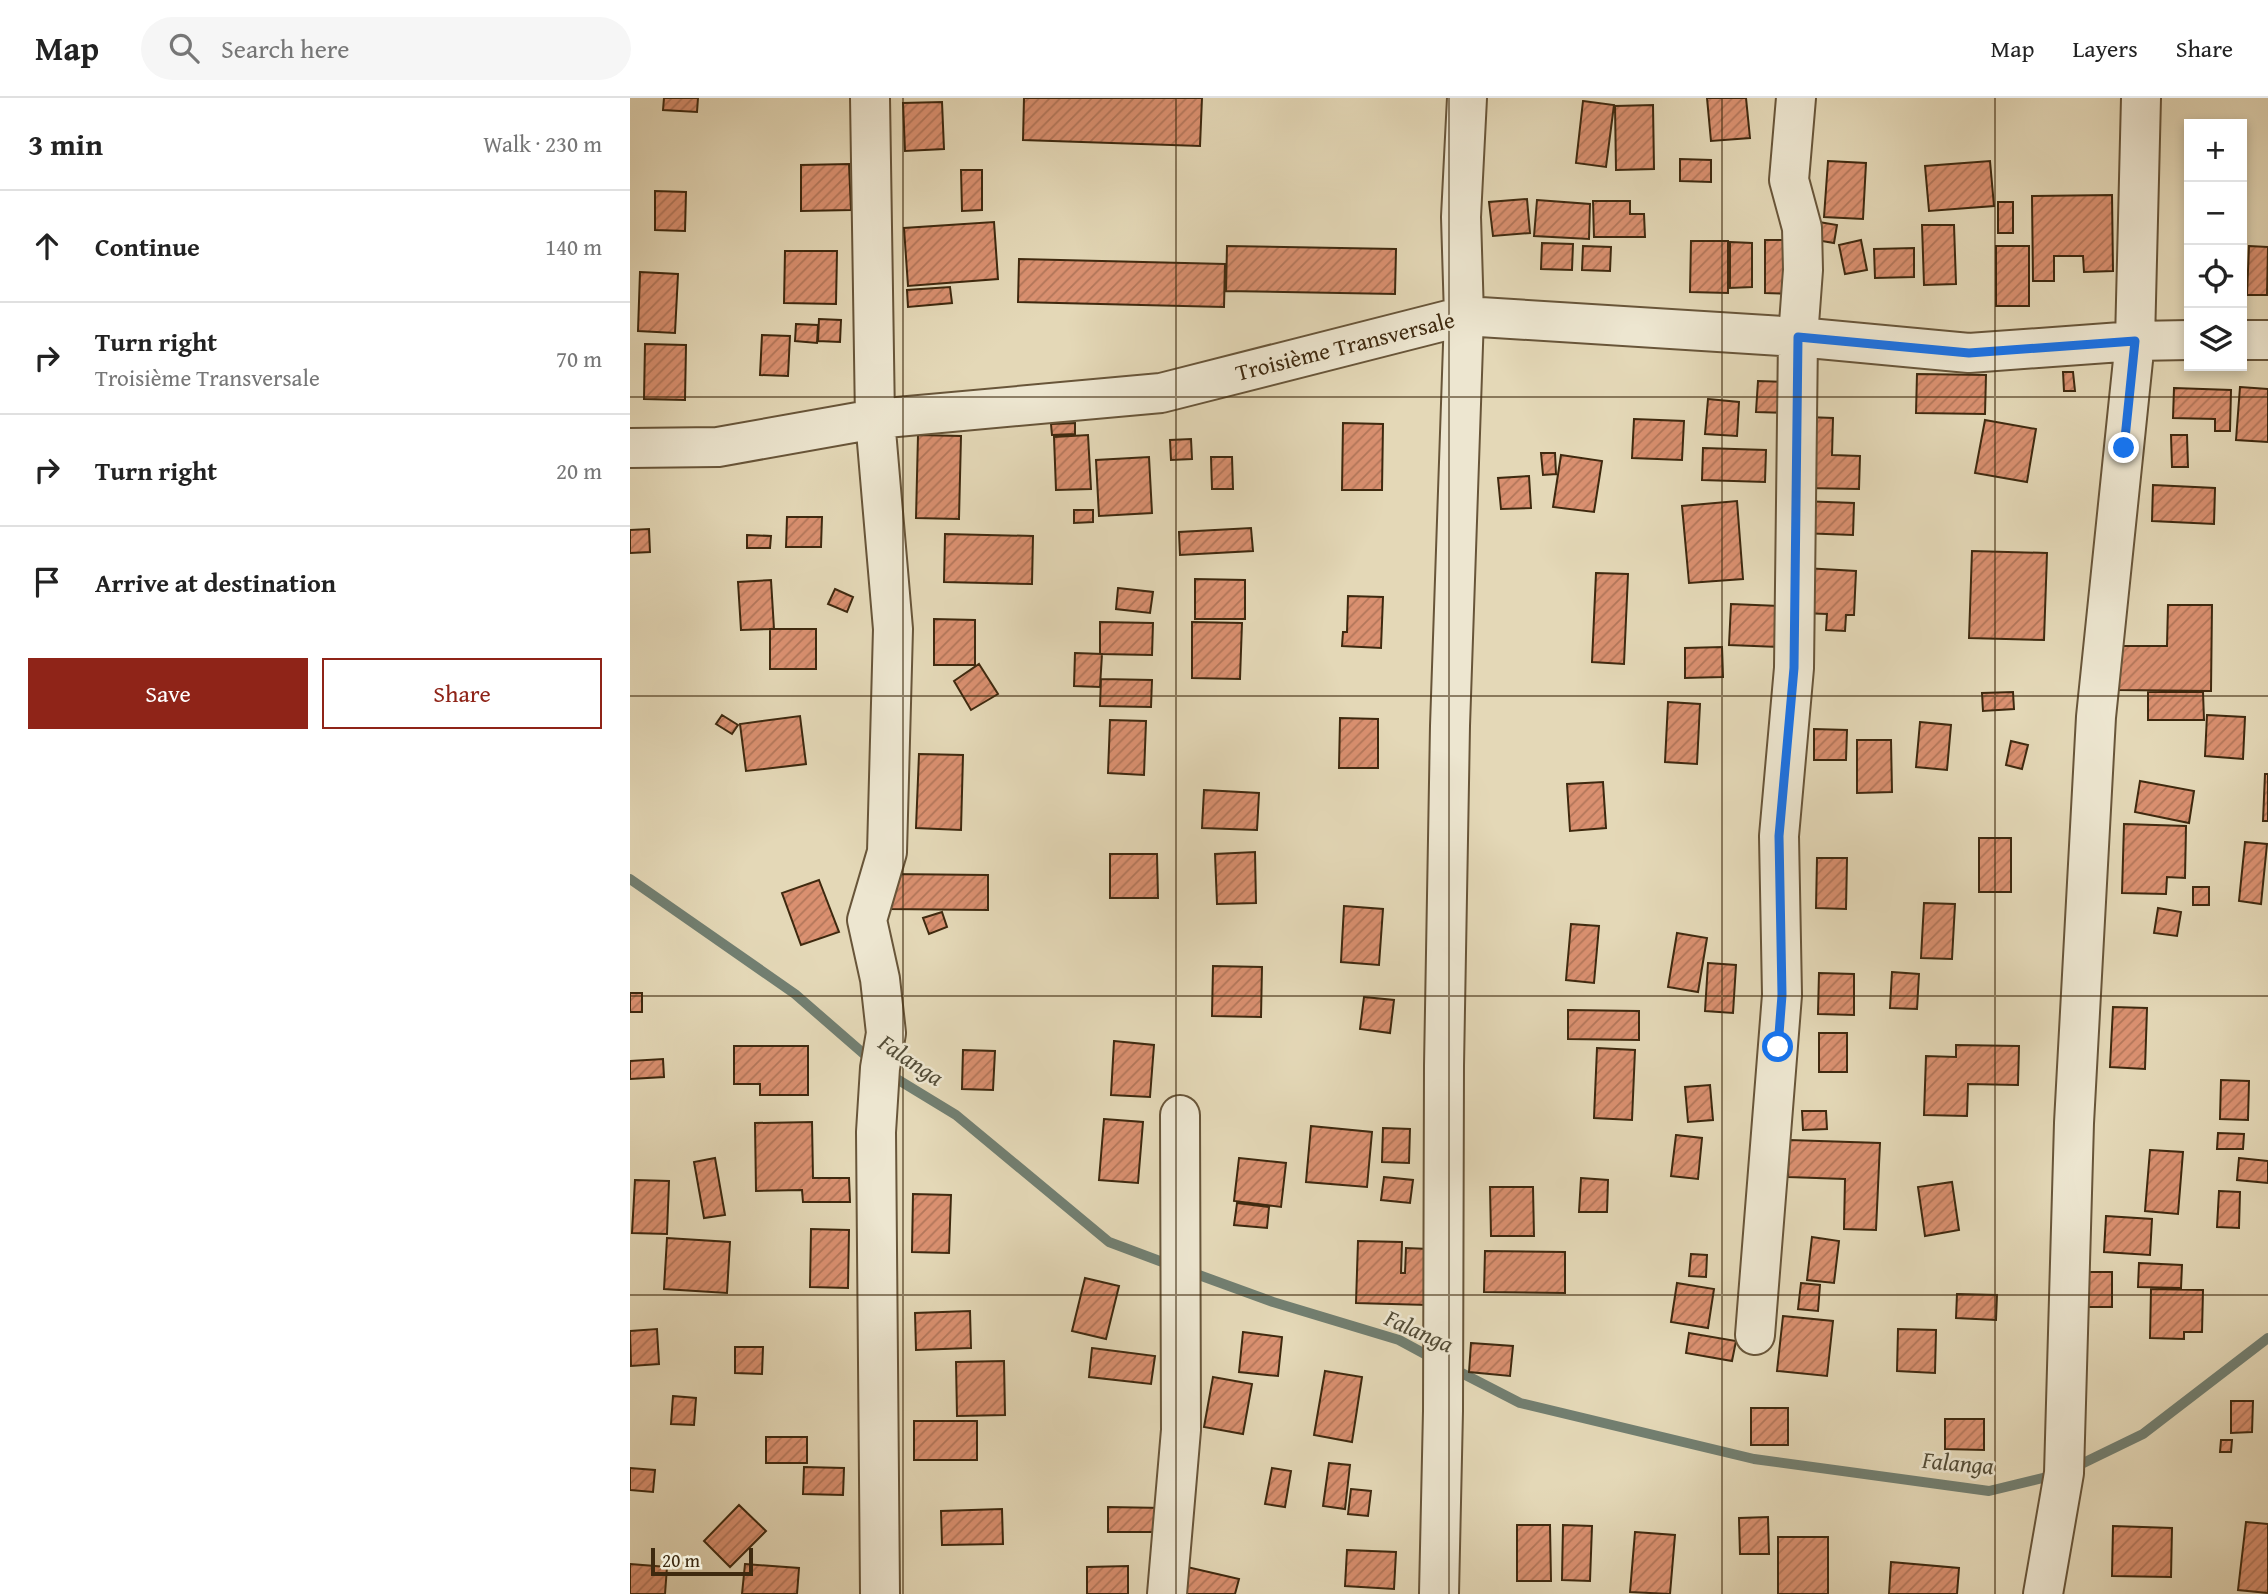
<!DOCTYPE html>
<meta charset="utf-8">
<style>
:root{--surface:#fff;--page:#f6f6f6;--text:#222;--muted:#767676;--line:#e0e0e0;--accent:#8f2418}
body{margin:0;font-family:"Gentium Book Plus",serif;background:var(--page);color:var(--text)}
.controls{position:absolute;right:21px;top:21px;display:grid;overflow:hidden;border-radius:0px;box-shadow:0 4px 10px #0003}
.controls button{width:63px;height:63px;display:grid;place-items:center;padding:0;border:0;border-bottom:2px solid var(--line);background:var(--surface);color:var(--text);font:35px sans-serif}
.scale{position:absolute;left:21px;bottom:18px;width:102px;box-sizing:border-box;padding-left:7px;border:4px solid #3e290f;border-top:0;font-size:19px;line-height:24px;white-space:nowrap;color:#3e290f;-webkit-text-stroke:5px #ede6d0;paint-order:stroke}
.stop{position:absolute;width:21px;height:21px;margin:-16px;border:5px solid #1a73e8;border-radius:50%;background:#fff}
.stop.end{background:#1a73e8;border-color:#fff;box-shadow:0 2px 7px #0008}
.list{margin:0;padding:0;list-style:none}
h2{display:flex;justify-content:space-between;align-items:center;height:91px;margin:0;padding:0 28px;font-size:30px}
h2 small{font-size:23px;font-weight:400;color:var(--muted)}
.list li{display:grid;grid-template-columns:46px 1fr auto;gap:21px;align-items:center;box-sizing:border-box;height:112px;padding:0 28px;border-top:2px solid var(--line)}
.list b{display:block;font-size:26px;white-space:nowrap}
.list p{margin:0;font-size:23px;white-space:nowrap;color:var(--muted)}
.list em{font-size:23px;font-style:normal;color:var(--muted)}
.actions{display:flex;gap:14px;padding:21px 28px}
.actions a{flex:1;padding:16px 0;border:2px solid var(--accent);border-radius:0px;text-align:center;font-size:24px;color:var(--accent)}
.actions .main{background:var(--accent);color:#fff}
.icon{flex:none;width:38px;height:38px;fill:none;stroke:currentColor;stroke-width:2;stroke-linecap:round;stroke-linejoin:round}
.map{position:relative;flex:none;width:1638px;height:1496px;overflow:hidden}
header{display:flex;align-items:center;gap:42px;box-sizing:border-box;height:98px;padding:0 35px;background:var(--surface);border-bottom:2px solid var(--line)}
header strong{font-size:33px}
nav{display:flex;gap:38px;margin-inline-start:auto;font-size:24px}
.search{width:490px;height:63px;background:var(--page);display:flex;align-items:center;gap:18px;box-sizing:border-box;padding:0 24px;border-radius:38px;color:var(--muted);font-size:26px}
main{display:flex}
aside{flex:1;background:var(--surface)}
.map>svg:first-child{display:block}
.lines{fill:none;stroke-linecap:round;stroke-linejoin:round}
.stream{stroke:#727f71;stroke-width:10}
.building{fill:url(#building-hatch);stroke:#3e290f;stroke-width:2}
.minor-casing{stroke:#685539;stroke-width:42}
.minor{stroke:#ede6d0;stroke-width:38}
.route{stroke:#1a73e8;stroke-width:9}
.grid{fill:none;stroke:#3e290f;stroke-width:2;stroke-opacity:0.55}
.labels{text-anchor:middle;stroke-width:5;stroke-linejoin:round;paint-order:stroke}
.street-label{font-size:23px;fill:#3e290f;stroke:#ede6d0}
.water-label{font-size:24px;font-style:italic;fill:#544d38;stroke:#ede6d0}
</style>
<header>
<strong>Map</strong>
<div class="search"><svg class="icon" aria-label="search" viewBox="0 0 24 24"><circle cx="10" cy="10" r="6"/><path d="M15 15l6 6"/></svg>Search here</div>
<nav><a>Map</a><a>Layers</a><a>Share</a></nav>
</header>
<main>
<aside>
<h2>3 min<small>Walk · 230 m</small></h2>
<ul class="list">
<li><svg class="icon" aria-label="ahead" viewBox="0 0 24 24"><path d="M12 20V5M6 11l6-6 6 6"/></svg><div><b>Continue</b></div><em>140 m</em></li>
<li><svg class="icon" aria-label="right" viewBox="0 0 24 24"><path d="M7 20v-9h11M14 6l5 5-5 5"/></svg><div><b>Turn right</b><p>Troisième Transversale</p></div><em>70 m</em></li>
<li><svg class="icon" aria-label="right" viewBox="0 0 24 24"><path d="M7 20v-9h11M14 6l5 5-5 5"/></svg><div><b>Turn right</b></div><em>20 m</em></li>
<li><svg class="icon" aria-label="arrive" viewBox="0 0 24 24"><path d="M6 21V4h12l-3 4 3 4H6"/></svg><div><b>Arrive at destination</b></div></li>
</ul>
<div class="actions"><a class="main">Save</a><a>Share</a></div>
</aside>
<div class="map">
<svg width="1638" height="1496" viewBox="0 0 1638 1496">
<defs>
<pattern id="building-hatch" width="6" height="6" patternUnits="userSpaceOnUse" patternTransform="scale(1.75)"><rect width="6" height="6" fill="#da9070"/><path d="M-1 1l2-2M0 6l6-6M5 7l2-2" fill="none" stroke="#b2765a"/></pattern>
</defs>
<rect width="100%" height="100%" fill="#e4d8b7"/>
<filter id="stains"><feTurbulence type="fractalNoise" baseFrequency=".00286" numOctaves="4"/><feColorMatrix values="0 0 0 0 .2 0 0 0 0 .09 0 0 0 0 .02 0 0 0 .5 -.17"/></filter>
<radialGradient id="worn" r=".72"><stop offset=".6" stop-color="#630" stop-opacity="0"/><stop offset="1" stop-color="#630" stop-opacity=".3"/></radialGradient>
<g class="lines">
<path class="stream" d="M 0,781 L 165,896 L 242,963
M 257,975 L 326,1017 L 479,1144 L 543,1168
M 558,1173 L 643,1204 L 769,1242 L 806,1262
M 820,1269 L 890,1305 L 1124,1361 L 1359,1393 L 1425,1377
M 1443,1370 L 1513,1336 L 1638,1240"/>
</g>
<path class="building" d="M 34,0 L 68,0 L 67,14 L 33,12 Z
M 394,0 L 572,0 L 570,48 L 393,42 Z
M 1077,0 L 1116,0 L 1120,40 L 1081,43 Z
M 953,3 L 984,7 L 976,69 L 946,65 Z
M 312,4 L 314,51 L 275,53 L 273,5 Z
M 1023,7 L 1024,71 L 986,72 L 985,8 Z
M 1050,61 L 1081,62 L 1081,84 L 1050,83 Z
M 1198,63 L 1236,65 L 1233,121 L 1194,119 Z
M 1360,63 L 1364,108 L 1299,113 L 1295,68 Z
M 219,66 L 221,112 L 171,113 L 171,67 Z
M 331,72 L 352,72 L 352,112 L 332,113 Z
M 25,93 L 56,94 L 55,133 L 25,132 Z
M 1482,97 L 1483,173 L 1454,174 L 1453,158 L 1424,158 L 1424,183 L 1403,183 L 1402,98 Z
M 897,101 L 900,135 L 863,138 L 859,104 Z
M 907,102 L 960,106 L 959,141 L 904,138 Z
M 963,103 L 1000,103 L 1000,116 L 1014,116 L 1015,139 L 964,139 Z
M 1368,104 L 1383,104 L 1383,135 L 1368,135 Z
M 364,124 L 368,181 L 278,188 L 274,130 Z
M 1189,124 L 1207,127 L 1204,145 L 1186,142 Z
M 1292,127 L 1324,127 L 1326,186 L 1294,187 Z
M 1135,142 L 1168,142 L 1168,196 L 1135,195 Z
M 1231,142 L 1237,172 L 1215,176 L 1209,147 Z
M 1061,143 L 1098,143 L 1098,195 L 1060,194 Z
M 1100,144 L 1122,145 L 1122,189 L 1100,190 Z
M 912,145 L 943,146 L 942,172 L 911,171 Z
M 597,148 L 766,151 L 765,196 L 596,193 Z
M 953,148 L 981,149 L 980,173 L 952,172 Z
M 1366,148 L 1399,148 L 1399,208 L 1366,208 Z
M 1619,148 L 1638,149 L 1637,197 L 1617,197 Z
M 1284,150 L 1284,179 L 1245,180 L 1244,151 Z
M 155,153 L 207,153 L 206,206 L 154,205 Z
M 389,161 L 595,166 L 594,209 L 388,204 Z
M 10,174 L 48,176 L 45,235 L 8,233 Z
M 320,189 L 322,205 L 278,209 L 277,192 Z
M 189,221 L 211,222 L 210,244 L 188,243 Z
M 166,226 L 188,227 L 187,245 L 165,243 Z
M 132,237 L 160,238 L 158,278 L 130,277 Z
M 15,246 L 56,247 L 55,302 L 14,301 Z
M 1433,274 L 1443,274 L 1445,293 L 1434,293 Z
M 1287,276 L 1356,277 L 1355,316 L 1286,315 Z
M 1128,283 L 1158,284 L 1156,315 L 1126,314 Z
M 1610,289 L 1638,291 L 1638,344 L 1606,342 Z
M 1544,290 L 1601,292 L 1600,333 L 1585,333 L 1585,321 L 1543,320 Z
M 1078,301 L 1109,304 L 1107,338 L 1075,336 Z
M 1177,319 L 1203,320 L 1202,357 L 1230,358 L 1229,391 L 1175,390 Z
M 1004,321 L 1054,323 L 1052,362 L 1002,360 Z
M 1355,322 L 1406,331 L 1397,384 L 1345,375 Z
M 445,325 L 445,336 L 422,337 L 421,326 Z
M 713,325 L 753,326 L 752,392 L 712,392 Z
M 288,337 L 331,338 L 329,421 L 286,420 Z
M 458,337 L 461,391 L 426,392 L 424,339 Z
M 1541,337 L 1557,337 L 1558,369 L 1542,369 Z
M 561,341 L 562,361 L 541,362 L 540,342 Z
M 1073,350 L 1136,352 L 1135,384 L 1072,382 Z
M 911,355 L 925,355 L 926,376 L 913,377 Z
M 931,357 L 972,363 L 964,414 L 923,409 Z
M 519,359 L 522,415 L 469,418 L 466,362 Z
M 581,359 L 602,359 L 603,391 L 582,391 Z
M 899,378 L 901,410 L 871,411 L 868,380 Z
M 1523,387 L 1585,390 L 1584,426 L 1522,423 Z
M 1107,403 L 1113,481 L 1059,485 L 1052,408 Z
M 1170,403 L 1224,405 L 1223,437 L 1169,435 Z
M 444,412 L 463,412 L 463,424 L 444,425 Z
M 157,419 L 192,419 L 191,449 L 156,449 Z
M 621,430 L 623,453 L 550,457 L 549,434 Z
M 19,431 L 20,454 L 0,455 L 0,432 Z
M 315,436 L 403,438 L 402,486 L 314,484 Z
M 117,437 L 141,438 L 140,450 L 117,450 Z
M 1342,453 L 1417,455 L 1414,542 L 1339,540 Z
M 1174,470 L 1226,473 L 1224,517 L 1216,517 L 1215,533 L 1196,532 L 1197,516 L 1172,515 Z
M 966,475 L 998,476 L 994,566 L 962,564 Z
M 565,481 L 615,482 L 615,521 L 565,521 Z
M 141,482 L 144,531 L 111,532 L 108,484 Z
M 488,490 L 523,494 L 520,515 L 486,511 Z
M 205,491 L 223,499 L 217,514 L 198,506 Z
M 718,498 L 753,499 L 751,550 L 712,548 L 713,534 L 717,534 Z
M 1101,506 L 1151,508 L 1149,549 L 1099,547 Z
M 1538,507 L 1582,507 L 1581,593 L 1487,592 L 1487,548 L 1537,548 Z
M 304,521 L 345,522 L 345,567 L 304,567 Z
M 470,524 L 523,525 L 522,557 L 470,556 Z
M 562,524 L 612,525 L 610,581 L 562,580 Z
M 140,531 L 186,531 L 186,571 L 140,571 Z
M 1092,549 L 1093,579 L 1055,580 L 1055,550 Z
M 445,555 L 472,556 L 470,589 L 444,588 Z
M 349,566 L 368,596 L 341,612 L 324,583 Z
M 471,581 L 522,582 L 521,609 L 470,608 Z
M 1383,594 L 1384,611 L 1353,613 L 1352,595 Z
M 1518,594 L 1573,594 L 1574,622 L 1518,622 Z
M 1038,604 L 1070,606 L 1067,666 L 1035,664 Z
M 92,617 L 108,627 L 102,636 L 86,626 Z
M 1577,617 L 1615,619 L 1613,661 L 1575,658 Z
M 170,618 L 176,666 L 116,673 L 110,626 Z
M 710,620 L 748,621 L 748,670 L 709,670 Z
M 480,622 L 516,623 L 514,677 L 478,675 Z
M 1290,624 L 1321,627 L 1317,672 L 1286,669 Z
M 1184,631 L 1217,632 L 1216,662 L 1184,662 Z
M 1227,642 L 1261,642 L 1262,694 L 1227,695 Z
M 1381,643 L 1398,647 L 1392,671 L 1376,667 Z
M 289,656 L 333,657 L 331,732 L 286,730 Z
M 1635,676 L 1638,676 L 1638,723 L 1633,723 Z
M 1510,683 L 1564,693 L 1559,725 L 1505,714 Z
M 973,684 L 976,730 L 940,733 L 937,686 Z
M 574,692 L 629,695 L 627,732 L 572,730 Z
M 1494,726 L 1556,728 L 1555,780 L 1537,779 L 1536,796 L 1492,795 Z
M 1349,740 L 1381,740 L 1381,794 L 1349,794 Z
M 1615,744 L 1637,746 L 1631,806 L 1609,803 Z
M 625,754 L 626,805 L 587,806 L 585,756 Z
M 480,756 L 527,756 L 528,800 L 480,800 Z
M 1187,760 L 1217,760 L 1216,811 L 1186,810 Z
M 259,776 L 358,777 L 358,812 L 258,811 Z
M 189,782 L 209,834 L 171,847 L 152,795 Z
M 1563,789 L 1579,789 L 1579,807 L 1563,807 Z
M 1294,805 L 1325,806 L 1322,861 L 1291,860 Z
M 714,808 L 753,811 L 749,867 L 711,864 Z
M 1528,810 L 1551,814 L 1547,838 L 1524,835 Z
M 312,814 L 317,829 L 299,836 L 293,820 Z
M 941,826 L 969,828 L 964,885 L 936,882 Z
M 1047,835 L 1077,840 L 1068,894 L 1038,889 Z
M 1078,865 L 1106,867 L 1103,915 L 1075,913 Z
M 583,868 L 632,869 L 631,919 L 582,918 Z
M 1262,874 L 1289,876 L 1287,911 L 1260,910 Z
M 1189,875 L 1224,876 L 1224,917 L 1188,916 Z
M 0,895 L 12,895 L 12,914 L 0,914 Z
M 734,899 L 764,902 L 760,935 L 730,931 Z
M 1483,909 L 1517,910 L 1515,971 L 1480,969 Z
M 938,912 L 1009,913 L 1009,942 L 938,941 Z
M 1189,935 L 1217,935 L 1217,974 L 1189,974 Z
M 484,943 L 524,947 L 520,999 L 481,997 Z
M 1326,947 L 1389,948 L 1388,987 L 1338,986 L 1337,1018 L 1294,1017 L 1296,958 L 1326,959 Z
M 104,948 L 178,948 L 178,997 L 130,997 L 130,986 L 104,986 Z
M 967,950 L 1005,952 L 1002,1022 L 964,1020 Z
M 333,952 L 365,953 L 363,992 L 332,991 Z
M 33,961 L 34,979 L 0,981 L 0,963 Z
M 1591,982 L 1619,983 L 1618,1022 L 1590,1021 Z
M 1080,987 L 1083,1022 L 1058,1024 L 1055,989 Z
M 1172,1013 L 1196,1013 L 1197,1031 L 1173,1032 Z
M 474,1021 L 513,1024 L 508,1085 L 469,1082 Z
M 182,1024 L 183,1080 L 219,1080 L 220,1104 L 173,1104 L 172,1092 L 126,1093 L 125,1025 Z
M 681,1028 L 742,1034 L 737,1089 L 676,1084 Z
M 753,1030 L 780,1031 L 779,1065 L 752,1064 Z
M 1588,1035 L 1614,1036 L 1613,1051 L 1587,1051 Z
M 1046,1037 L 1072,1040 L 1068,1081 L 1041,1078 Z
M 1159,1042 L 1250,1045 L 1246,1132 L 1214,1131 L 1215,1081 L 1158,1079 Z
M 1520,1052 L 1553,1054 L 1548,1116 L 1515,1113 Z
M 85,1060 L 95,1117 L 74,1120 L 64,1064 Z
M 609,1060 L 656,1065 L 651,1109 L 604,1103 Z
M 1609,1060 L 1638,1063 L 1638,1085 L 1607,1082 Z
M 754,1079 L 783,1082 L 780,1105 L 751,1102 Z
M 951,1080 L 978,1082 L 977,1114 L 949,1114 Z
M 5,1082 L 39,1083 L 37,1136 L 2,1135 Z
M 1322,1084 L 1329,1132 L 1295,1138 L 1288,1089 Z
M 860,1089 L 903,1089 L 904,1138 L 861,1138 Z
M 1589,1093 L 1610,1094 L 1609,1130 L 1587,1129 Z
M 283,1096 L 321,1097 L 319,1155 L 282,1154 Z
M 607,1105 L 639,1109 L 637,1130 L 604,1127 Z
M 1476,1118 L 1522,1121 L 1520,1157 L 1474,1154 Z
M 181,1131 L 219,1132 L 218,1190 L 180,1189 Z
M 1182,1139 L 1209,1143 L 1204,1185 L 1177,1182 Z
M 37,1140 L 100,1144 L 97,1195 L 34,1191 Z
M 728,1143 L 772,1144 L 771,1175 L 775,1175 L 776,1150 L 799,1151 L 797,1207 L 726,1205 Z
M 855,1153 L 935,1154 L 935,1195 L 854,1194 Z
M 1061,1156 L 1077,1157 L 1076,1179 L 1059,1178 Z
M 1509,1165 L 1552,1167 L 1551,1190 L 1508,1189 Z
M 1453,1174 L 1482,1174 L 1482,1209 L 1453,1209 Z
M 455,1180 L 489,1188 L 476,1241 L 442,1233 Z
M 1047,1185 L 1084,1191 L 1078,1230 L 1041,1224 Z
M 1171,1185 L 1190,1187 L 1188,1213 L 1168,1211 Z
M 1521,1191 L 1573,1192 L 1572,1234 L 1554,1234 L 1554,1241 L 1520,1240 Z
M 1327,1196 L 1367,1197 L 1366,1222 L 1326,1220 Z
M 340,1213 L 341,1250 L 286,1252 L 285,1215 Z
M 1153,1218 L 1203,1223 L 1197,1278 L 1147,1273 Z
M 27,1231 L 29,1266 L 1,1268 L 0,1233 Z
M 1268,1231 L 1306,1232 L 1305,1275 L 1267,1273 Z
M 613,1234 L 652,1239 L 648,1278 L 609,1274 Z
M 1059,1235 L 1106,1243 L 1102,1263 L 1056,1255 Z
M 841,1245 L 883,1248 L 880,1278 L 839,1274 Z
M 105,1249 L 133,1249 L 132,1276 L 105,1275 Z
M 462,1250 L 525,1258 L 521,1286 L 459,1279 Z
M 374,1263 L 375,1317 L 327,1318 L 326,1264 Z
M 695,1273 L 732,1279 L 722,1344 L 684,1337 Z
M 583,1279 L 622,1286 L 613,1336 L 574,1329 Z
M 43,1298 L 66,1300 L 64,1327 L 41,1326 Z
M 1601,1303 L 1623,1303 L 1622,1334 L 1601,1335 Z
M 1121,1310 L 1158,1310 L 1158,1347 L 1121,1347 Z
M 1315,1321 L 1354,1321 L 1354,1352 L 1315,1351 Z
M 284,1323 L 347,1323 L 347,1362 L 284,1362 Z
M 136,1339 L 177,1339 L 177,1365 L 136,1365 Z
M 1591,1342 L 1602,1342 L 1601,1354 L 1590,1354 Z
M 699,1365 L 720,1367 L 715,1411 L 693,1408 Z
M 174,1369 L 214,1370 L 213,1397 L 173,1396 Z
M 0,1370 L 25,1372 L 23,1394 L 0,1392 Z
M 642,1370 L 661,1373 L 655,1409 L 635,1406 Z
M 721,1391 L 741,1393 L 738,1418 L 718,1416 Z
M 109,1407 L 136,1433 L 100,1469 L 74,1443 Z
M 478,1409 L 534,1410 L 534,1434 L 478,1434 Z
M 372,1411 L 373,1446 L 312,1447 L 311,1413 Z
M 1138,1419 L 1139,1456 L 1110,1456 L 1109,1420 Z
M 1616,1424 L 1638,1426 L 1638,1495 L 1608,1492 Z
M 887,1427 L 920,1427 L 921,1483 L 887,1483 Z
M 933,1427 L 962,1428 L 960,1483 L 932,1482 Z
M 1483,1428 L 1542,1430 L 1541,1479 L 1482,1478 Z
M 1005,1434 L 1045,1437 L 1040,1496 L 1000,1494 Z
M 1148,1439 L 1198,1439 L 1198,1496 L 1148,1496 Z
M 717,1452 L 766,1454 L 764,1491 L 715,1488 Z
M 1261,1464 L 1329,1470 L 1327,1496 L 1259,1496 Z
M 0,1466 L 37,1469 L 35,1496 L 0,1496 Z
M 115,1466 L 169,1470 L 167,1496 L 112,1496 Z
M 498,1468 L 498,1496 L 457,1496 L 457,1469 Z
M 557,1469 L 609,1481 L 605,1496 L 551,1496 Z"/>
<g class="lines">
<g class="minor-casing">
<path id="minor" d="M 240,0 L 245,321 L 263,531 L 257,754 L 237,822 L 250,881 L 256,935 L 250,970 L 246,1034 L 250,1496
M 1612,242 L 1638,242
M 0,350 L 88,349 L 245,321 L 531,295 L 834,218 L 1168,239 L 1339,255 L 1505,243 L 1559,242
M 1125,1237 L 1152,897 L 1149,738 L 1164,570 L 1168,239 L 1173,172 L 1172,130 L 1159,82 L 1166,0
M 537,1496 L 551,1332 L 550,1017
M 809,1496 L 813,1313 L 814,968 L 820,628 L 834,218 L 831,119 L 837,0
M 1413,1496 L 1434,1375 L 1444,1025 L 1466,619 L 1505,243 L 1511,0"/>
</g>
<use href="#minor" class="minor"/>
</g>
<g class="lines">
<path class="route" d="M 1148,949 L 1152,897 L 1149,738 L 1164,570 L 1168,239 L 1339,255 L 1505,243 L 1494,350"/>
</g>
<path class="grid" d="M 273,0 L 273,1496M 546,0 L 546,1496M 819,0 L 819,1496M 1092,0 L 1092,1496M 1365,0 L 1365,1496M 0,299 L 1638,299M 0,598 L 1638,598M 0,898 L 1638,898M 0,1197 L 1638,1197"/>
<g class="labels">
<g class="street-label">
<text transform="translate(715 248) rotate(-14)" y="8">Troisième Transversale</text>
</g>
<g class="water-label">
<text transform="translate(281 962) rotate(34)" y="8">Falanga</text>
<text transform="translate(789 1233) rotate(24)" y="8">Falanga</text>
<text transform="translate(1328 1365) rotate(5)" y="8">Falanga</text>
</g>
</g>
<rect width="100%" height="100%" filter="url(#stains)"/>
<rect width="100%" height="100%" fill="url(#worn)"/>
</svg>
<div class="controls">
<button>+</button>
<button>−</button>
<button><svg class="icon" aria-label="locate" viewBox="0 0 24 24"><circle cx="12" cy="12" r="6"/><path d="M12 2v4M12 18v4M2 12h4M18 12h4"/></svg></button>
<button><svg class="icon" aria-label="layers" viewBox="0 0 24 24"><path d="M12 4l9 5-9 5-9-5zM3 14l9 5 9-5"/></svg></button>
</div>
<div class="scale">20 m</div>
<div class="stop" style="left:1148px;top:949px"></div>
<div class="stop end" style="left:1494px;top:350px"></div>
</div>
</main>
